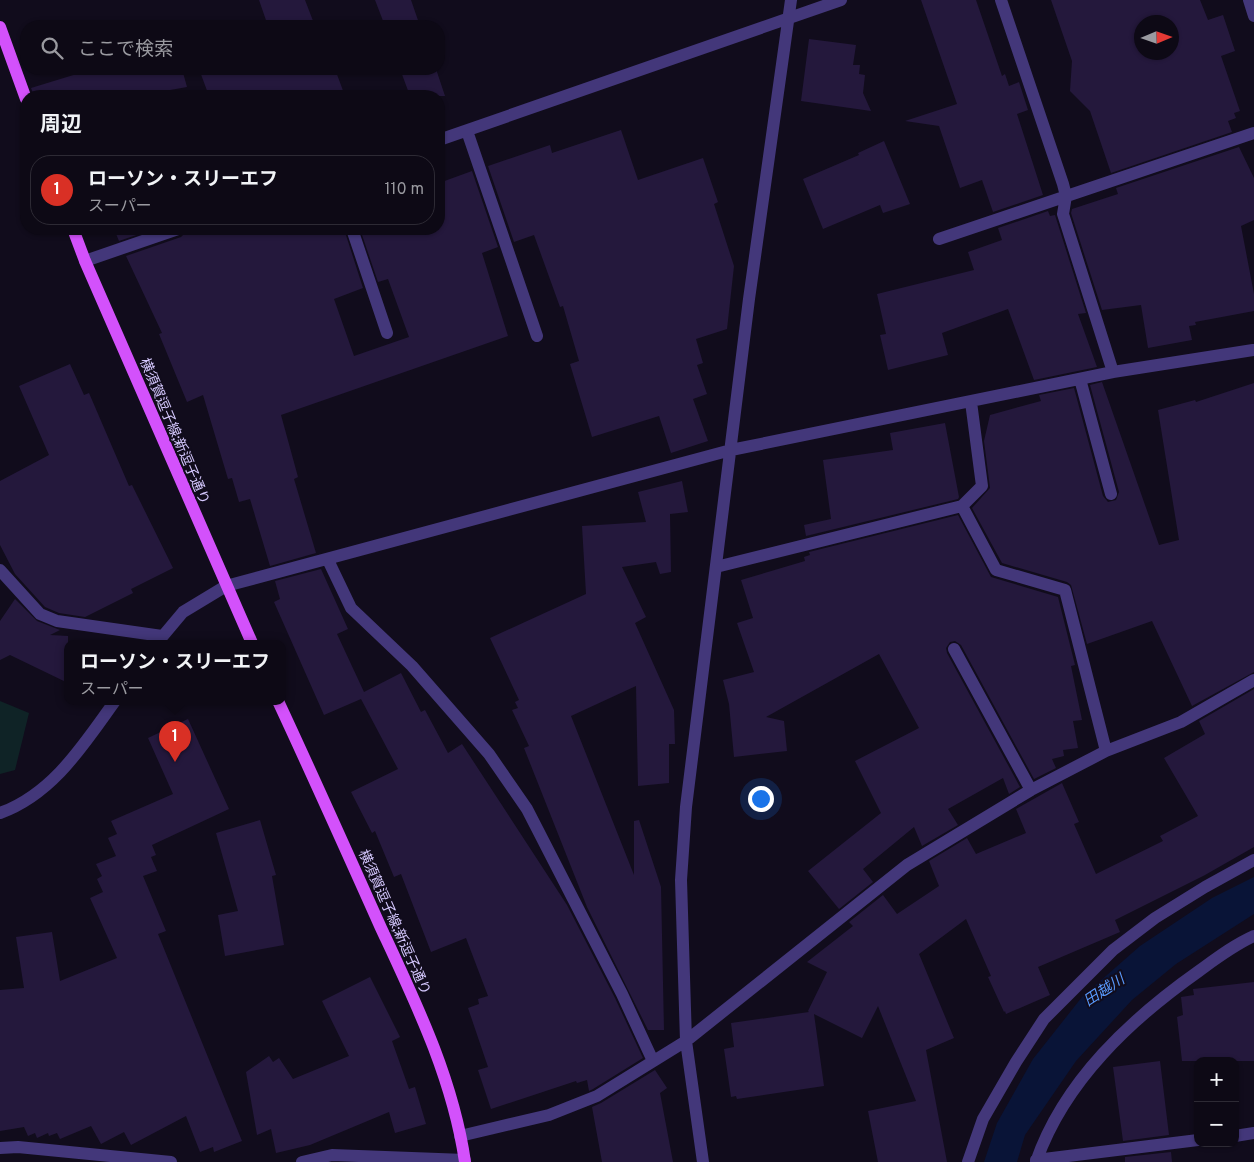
<!DOCTYPE html>
<html lang="ja">
<meta charset="utf-8">
<style>
:root{--surface:#0d0915;--page:#16121e;--text:#f1f3f6;--muted:#9a9aa0;--line:#2d2a34;--accent:#d93025}
body{margin:0;font-family:Overpass,"Noto Sans JP",sans-serif;background:var(--page);color:var(--text)}
.controls{position:absolute;right:15px;bottom:15px;display:grid;overflow:hidden;border-radius:10px;box-shadow:0 1px 4px #0004}
.controls button{width:45px;height:45px;display:grid;place-items:center;padding:0;border:0;border-bottom:1px solid var(--line);background:var(--surface);color:var(--text);font:25px sans-serif}
.compass{position:absolute;left:1134px;top:15px;width:45px;height:45px;border-radius:50%;background:var(--surface);box-shadow:0 1px 4px #0004;rotate:88deg}
.you{position:absolute;left:760px;top:798px;width:18px;height:18px;margin:-12px;border:4px solid #fff;border-radius:50%;background:#1a73e8;box-shadow:0 0 0 8px #1a73e833}
.badge{display:grid;place-items:center;width:32px;height:32px;border-radius:50%;background:var(--accent);color:#fff;font-size:16px;font-weight:700}
.pin{position:absolute;translate:-50% -41px;filter:drop-shadow(0 1px 2px #0008)}
.pin::after{content:'';position:absolute;top:26px;width:18px;height:15px;background:inherit;clip-path:polygon(0 0,100% 0,50% 100%)}
.popup{position:absolute;left:64px;top:640px;width:222px;height:65px;box-sizing:border-box;display:grid;place-content:center;border-radius:10px;background:var(--surface);filter:drop-shadow(0 1px 4px #0005);font-size:16px;white-space:nowrap;color:var(--muted)}
.popup b{font-size:19px;color:var(--text)}
.popup::after{content:'';position:absolute;left:50%;top:100%;margin-left:-10px;border:10px solid transparent;border-top-color:var(--surface)}
.list{margin:0;padding:0;list-style:none}
h2{display:flex;justify-content:space-between;align-items:center;height:65px;margin:0;padding:0 20px;font-size:21px}
h2 small{font-size:16px;font-weight:400;color:var(--muted)}
.list li{display:grid;grid-template-columns:32px 1fr auto;gap:15px;align-items:center;box-sizing:border-box;height:70px;margin:0 10px 10px;padding:0 10px;border:1px solid var(--line);border-radius:20px}
.list b{display:block;font-size:19px;white-space:nowrap}
.list p{margin:0;font-size:16px;white-space:nowrap;color:var(--muted)}
.list em{font-size:16px;font-style:normal;color:var(--muted)}
.icon{flex:none;width:28px;height:28px;fill:none;stroke:currentColor;stroke-width:2;stroke-linecap:round;stroke-linejoin:round}
.map{position:relative;flex:none;width:1254px;height:1162px;overflow:hidden}
.search{position:absolute;background:var(--surface);box-shadow:0 1px 4px #0004;left:20px;top:20px;width:425px;height:55px;display:flex;align-items:center;gap:12px;box-sizing:border-box;padding:0 18px;border-radius:20px;color:var(--muted);font-size:19px}
.panel{position:absolute;background:var(--surface);box-shadow:0 1px 4px #0004;left:20px;top:90px;width:425px;height:145px;border-radius:20px}
.map>svg:first-child{display:block}
.green{fill:#0f2326}
.water{fill:#091437}
.building{fill:#24183c;fill-rule:evenodd}
.lines{fill:none;stroke-linecap:round;stroke-linejoin:round}
.minor{stroke:#43377a;stroke-width:12}
.major{stroke:#d351fb;stroke-width:12}
.labels{text-anchor:middle;stroke-width:4;stroke-linejoin:round;paint-order:stroke}
.street-label{font-size:14px;fill:#d5c8fe;stroke:#110c1c}
.water-label{font-size:15px;font-style:italic;fill:#5899fc;stroke:#110c1c}
</style>
<div class="map">
<svg width="1254" height="1162" viewBox="0 0 1254 1162">
<rect width="100%" height="100%" fill="#110c1c"/>
<path class="green" d="M 0,701 L 29,713 L 15,770 L 0,774 Z"/>
<path class="water" d="M 1254,877 L 1254,914 L 1176,964 L 1132,1000 L 1076,1061 L 1025,1135 L 1017,1162 L 984,1162 L 997,1123 L 1033,1059 L 1082,997 L 1140,946 L 1212,898 Z"/>
<path class="building" d="M 259,0 L 305,0 L 315,26 L 268,26 Z
M 375,0 L 411,0 L 420,26 L 385,26 Z
M 921,0 L 976,0 L 1002,76 L 1005,74 L 1009,86 L 1019,82 L 1028,110 L 1017,114 L 1043,195 L 993,212 L 982,180 L 960,188 L 939,126 L 905,121 L 957,104 Z
M 1051,0 L 1200,0 L 1208,20 L 1223,15 L 1235,51 L 1221,56 L 1240,111 L 1234,113 L 1236,118 L 1228,121 L 1232,132 L 1111,173 L 1090,111 L 1070,91 L 1072,61 ZM 1142,22 L 1172,22 L 1172,52 L 1142,52 Z
M 809,39 L 856,45 L 853,65 L 860,65 L 859,74 L 865,75 L 863,93 L 871,111 L 801,101 Z
M 93,69 L 182,69 L 187,87 L 137,96 L 34,96 L 31,88 Z
M 199,69 L 335,69 L 345,96 L 209,96 Z
M 400,69 L 436,69 L 445,96 L 410,96 Z
M 621,130 L 638,180 L 703,158 L 718,202 L 714,204 L 734,266 L 727,329 L 696,339 L 703,363 L 697,365 L 707,394 L 693,399 L 708,441 L 671,453 L 659,416 L 592,437 L 570,364 L 579,361 L 563,306 L 560,307 L 534,235 L 514,242 L 488,166 L 550,145 L 552,153 Z
M 884,141 L 910,204 L 883,213 L 880,205 L 823,229 L 803,179 L 859,155 L 858,153 Z
M 1239,147 L 1254,178 L 1254,220 L 1241,226 L 1254,294 L 1254,311 L 1195,322 L 1196,325 L 1189,326 L 1192,340 L 1148,348 L 1141,305 L 1102,310 L 1071,213 L 1072,209 L 1118,194 L 1116,188 Z
M 472,171 L 498,247 L 482,253 L 508,336 L 281,415 L 298,477 L 294,479 L 316,553 L 270,566 L 250,499 L 239,502 L 232,478 L 228,479 L 203,395 L 187,402 L 159,334 L 162,333 L 126,256 L 181,237 L 184,234 L 186,229 L 344,229 L 363,288 L 334,299 L 354,356 L 409,337 L 388,279 L 378,282 L 360,229 L 439,229 L 439,183 Z
M 1048,211 L 1050,216 L 1055,215 L 1086,313 L 1078,314 L 1097,367 L 1034,380 L 1008,309 L 942,333 L 948,355 L 888,370 L 880,335 L 886,334 L 877,294 L 974,270 L 968,252 L 1002,240 L 998,228 Z
M 114,229 L 154,229 L 119,241 Z
M 70,364 L 84,395 L 89,393 L 129,486 L 132,485 L 173,568 L 131,589 L 133,593 L 85,617 L 59,613 L 45,607 L 15,574 L 0,545 L 0,481 L 49,455 L 19,386 Z
M 1102,382 L 1159,545 L 1179,540 L 1158,410 L 1195,400 L 1196,402 L 1254,383 L 1254,672 L 1192,706 L 1152,621 L 1087,644 L 1071,585 L 1067,582 L 1002,563 L 972,508 L 990,488 L 984,441 L 990,415 L 1041,401 L 1039,395 L 1074,388 L 1103,496 L 1108,502 L 1116,500 L 1119,492 L 1090,385 Z
M 945,423 L 959,497 L 958,499 L 806,536 L 804,525 L 831,519 L 823,460 L 893,450 L 890,433 Z
M 682,481 L 688,512 L 670,514 L 671,572 L 660,574 L 656,562 L 622,567 L 646,617 L 635,623 L 674,710 L 675,744 L 669,744 L 669,783 L 638,786 L 636,686 L 571,716 L 634,875 L 634,821 L 639,820 L 661,887 L 664,1030 L 648,1030 L 587,907 L 524,748 L 529,746 L 512,710 L 518,708 L 515,702 L 519,700 L 490,638 L 586,594 L 582,526 L 646,522 L 638,492 Z
M 958,515 L 991,577 L 1058,597 L 1075,665 L 1071,666 L 1082,720 L 1073,721 L 1078,748 L 1063,750 L 1064,756 L 1052,759 L 1056,768 L 1034,779 L 961,645 L 955,641 L 950,642 L 946,648 L 947,653 L 1020,787 L 1009,794 L 1003,778 L 948,809 L 958,825 L 922,846 L 914,827 L 863,869 L 873,882 L 839,909 L 808,871 L 881,813 L 855,761 L 919,728 L 879,654 L 766,717 L 784,721 L 787,751 L 734,757 L 729,704 L 723,680 L 754,672 L 737,623 L 753,618 L 741,580 L 805,561 L 804,557 L 810,555 L 809,552 Z
M 321,569 L 348,629 L 337,634 L 364,692 L 401,673 L 421,712 L 425,710 L 448,753 L 462,744 L 567,905 L 615,998 L 643,1058 L 593,1089 L 589,1091 L 587,1080 L 577,1083 L 576,1081 L 491,1109 L 478,1070 L 488,1067 L 468,1008 L 479,1004 L 478,999 L 488,996 L 466,938 L 431,952 L 401,874 L 394,877 L 375,831 L 372,833 L 351,792 L 398,769 L 361,699 L 324,715 L 274,602 L 280,599 L 275,581 Z
M 15,599 L 37,621 L 60,630 L 50,635 L 68,636 L 68,683 L 10,655 L 0,660 L 0,621 Z
M 1254,689 L 1254,847 L 1205,875 L 1115,920 L 1120,932 L 1038,967 L 1050,995 L 1006,1014 L 1005,1011 L 1004,1012 L 988,977 L 991,976 L 966,919 L 919,954 L 954,1038 L 926,1050 L 947,1162 L 878,1162 L 868,1111 L 916,1101 L 878,1006 L 862,1038 L 814,1014 L 824,1086 L 737,1099 L 736,1096 L 731,1097 L 724,1049 L 734,1047 L 731,1023 L 809,1012 L 808,1011 L 827,972 L 807,962 L 853,926 L 849,922 L 883,895 L 897,914 L 939,886 L 929,861 L 967,838 L 976,854 L 1026,833 L 1016,809 L 1062,783 L 1079,822 L 1074,824 L 1096,874 L 1163,841 L 1160,836 L 1198,816 L 1164,758 L 1205,734 L 1199,721 Z
M 188,719 L 229,809 L 152,845 L 156,855 L 151,857 L 157,871 L 143,876 L 166,931 L 158,934 L 242,1141 L 214,1152 L 213,1147 L 200,1152 L 186,1116 L 131,1145 L 124,1132 L 101,1144 L 91,1126 L 60,1139 L 57,1133 L 49,1136 L 48,1133 L 37,1138 L 35,1133 L 28,1136 L 24,1127 L 0,1131 L 0,990 L 24,988 L 16,937 L 52,932 L 60,981 L 117,958 L 90,898 L 103,892 L 97,879 L 102,876 L 96,864 L 116,856 L 108,838 L 117,834 L 111,821 L 173,794 L 148,738 Z
M 260,820 L 276,875 L 272,876 L 284,945 L 225,956 L 218,915 L 238,911 L 216,833 Z
M 370,977 L 400,1037 L 392,1041 L 409,1089 L 415,1087 L 426,1124 L 395,1133 L 389,1112 L 310,1145 L 276,1153 L 271,1129 L 257,1135 L 246,1072 L 269,1056 L 273,1062 L 279,1058 L 293,1079 L 349,1056 L 322,1001 Z
M 1254,982 L 1254,1061 L 1182,1061 L 1177,1017 L 1183,1015 L 1181,997 L 1194,995 L 1193,989 Z
M 1160,1061 L 1169,1135 L 1123,1141 L 1113,1067 Z
M 655,1070 L 667,1088 L 660,1093 L 673,1162 L 602,1162 L 592,1107 L 601,1103 Z
M 1171,1152 L 1172,1162 L 1125,1162 L 1125,1157 Z"/>
<g class="lines">
<path class="minor" d="M 1001,0 L 1063,184 L 1066,196 L 1063,214 L 1113,372
M 1249,0 L 1254,16
M 467,131 L 537,336
M 439,140 L 841,0
M 352,229 L 387,333
M 939,239 L 1254,133
M 85,261 L 178,229
M 1080,379 L 1111,494
M 971,402 L 982,486 L 962,506 L 996,570 L 1065,590 L 1106,751
M 328,560 L 351,608 L 412,666 L 489,754 L 527,809 L 622,994 L 653,1061
M 716,567 L 962,506
M 0,570 L 40,614 L 57,621 L 162,636
M 157,643 L 183,612 L 226,586 L 731,450 L 1113,372 L 1253,350
M 954,649 L 1031,790
M 0,813 C 53,794 84,744 115,701
M 460,1136 L 549,1115 L 597,1096 L 686,1041 L 907,865 L 1031,790 L 1106,751 L 1181,722 L 1254,680
M 1235,1136 L 1254,1133
M 0,1148 L 18,1147 L 171,1162
M 1036,1160 L 1198,1140
M 302,1162 L 332,1155 L 465,1160
M 703,1162 L 686,1041 L 681,880 L 686,807 L 749,299 L 791,0
M 968,1162 L 983,1119 L 1016,1062 L 1044,1019 L 1113,950 L 1155,918 L 1205,887 L 1254,860
M 1036,1162 C 1064,1081 1131,1019 1199,971 C 1217,958 1234,945 1254,936"/>
<path class="major" d="M 0,27 L 26,99
M 73,229 L 85,261 L 252,643
M 278,701 C 313,776 347,852 381,928 C 416,1003 453,1079 465,1162"/>
</g>
<g class="labels">
<g class="street-label">
<text transform="translate(175 431) rotate(67)" y="5">横須賀逗子線;新逗子通り</text>
<text transform="translate(395 922) rotate(66)" y="5">横須賀逗子線;新逗子通り</text>
</g>
<g class="water-label">
<text transform="translate(1104 990) rotate(-33)" y="5">田越川</text>
</g>
</g>
</svg>
<div class="controls">
<button>+</button>
<button>−</button>
</div>
<svg class="compass" viewBox="-18 -18 36 36"><path d="M0-13l5 13h-10z" fill="#e53935"/><path d="M0 13l5-13h-10z" fill="#9a9aa0"/></svg>
<div class="you"></div>
<div class="pin badge" style="left:175px;top:762px">1</div>
<div class="popup"><b>ローソン・スリーエフ</b>スーパー</div>
<div class="search"><svg class="icon" aria-label="search" viewBox="0 0 24 24"><circle cx="10" cy="10" r="6"/><path d="M15 15l6 6"/></svg>ここで検索</div>
<section class="panel">
<h2>周辺<small></small></h2>
<ul class="list">
<li><span class="badge">1</span><div><b>ローソン・スリーエフ</b><p>スーパー</p></div><em>110 m</em></li>
</ul>
</section>
</div>
